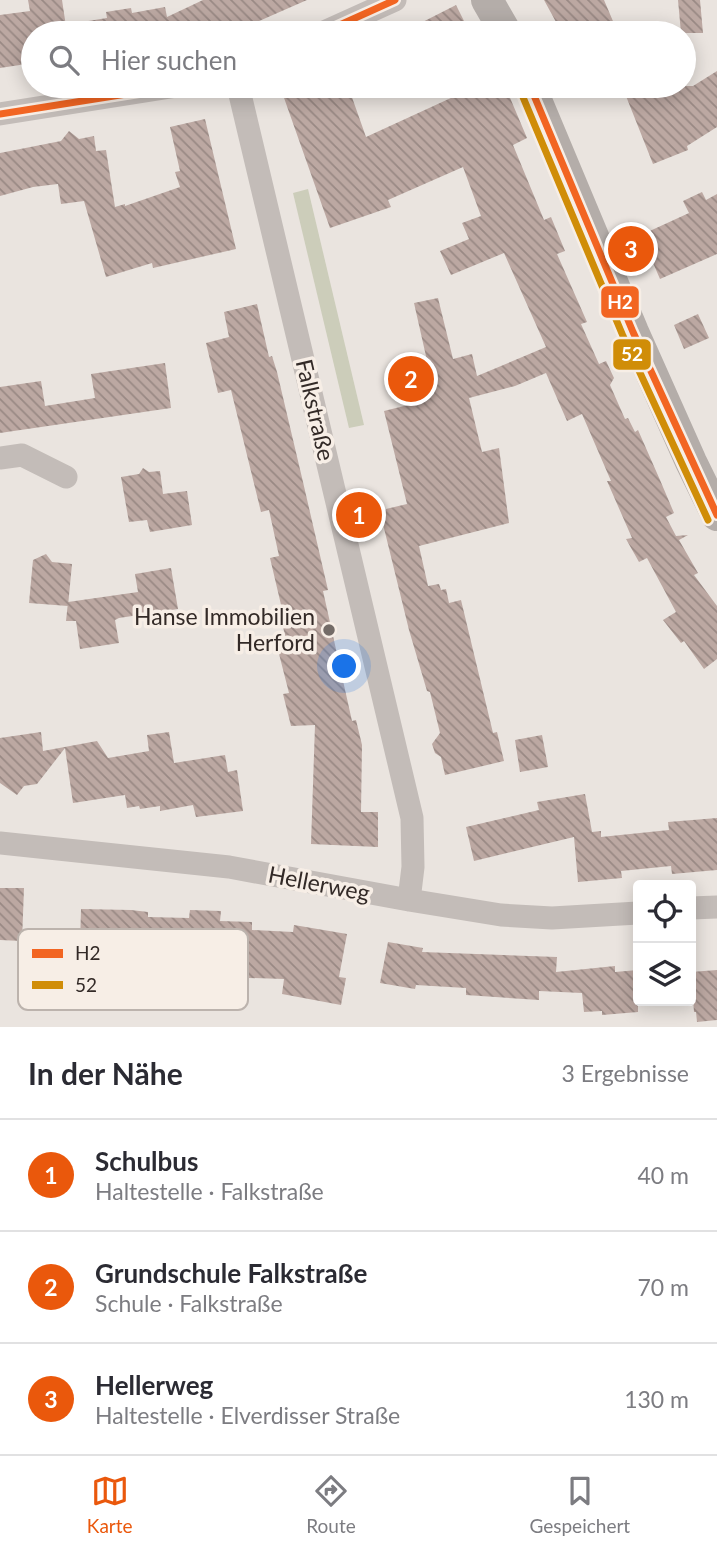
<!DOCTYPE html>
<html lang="de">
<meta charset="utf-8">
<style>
:root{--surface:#fff;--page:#f2f2f3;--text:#2b2b33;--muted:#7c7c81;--line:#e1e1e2;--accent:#ea580c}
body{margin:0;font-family:Lato,sans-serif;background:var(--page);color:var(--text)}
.controls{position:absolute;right:21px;bottom:21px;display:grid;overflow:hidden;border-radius:7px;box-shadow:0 4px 18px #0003}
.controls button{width:63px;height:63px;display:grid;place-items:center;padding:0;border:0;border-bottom:2px solid var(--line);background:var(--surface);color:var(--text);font:35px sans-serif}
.you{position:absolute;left:345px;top:667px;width:24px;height:24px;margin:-18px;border:5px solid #fff;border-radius:50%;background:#1a73e8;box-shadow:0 0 0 10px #1a73e833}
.badge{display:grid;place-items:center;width:46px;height:46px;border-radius:50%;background:var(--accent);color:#fff;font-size:23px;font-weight:700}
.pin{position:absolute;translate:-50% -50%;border:4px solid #fff;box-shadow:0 2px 7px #0006}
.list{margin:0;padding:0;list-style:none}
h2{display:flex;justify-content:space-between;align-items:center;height:91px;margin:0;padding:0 28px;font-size:30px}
h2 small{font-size:23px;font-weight:400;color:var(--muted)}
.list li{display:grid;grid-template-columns:46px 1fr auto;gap:21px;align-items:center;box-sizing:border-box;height:112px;padding:0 28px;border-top:2px solid var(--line)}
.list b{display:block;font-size:26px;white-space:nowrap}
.list p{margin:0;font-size:23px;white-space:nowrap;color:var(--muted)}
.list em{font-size:23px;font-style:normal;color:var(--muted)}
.icon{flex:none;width:38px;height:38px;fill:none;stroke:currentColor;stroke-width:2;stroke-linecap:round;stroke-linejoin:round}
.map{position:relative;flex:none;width:717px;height:1027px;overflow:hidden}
.search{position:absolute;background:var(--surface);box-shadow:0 4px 18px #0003;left:21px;right:21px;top:21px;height:77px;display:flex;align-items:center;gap:18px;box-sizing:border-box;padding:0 24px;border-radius:38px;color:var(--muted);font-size:26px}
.sheet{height:427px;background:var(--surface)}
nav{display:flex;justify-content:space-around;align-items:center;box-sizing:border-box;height:98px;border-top:2px solid var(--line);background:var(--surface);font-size:19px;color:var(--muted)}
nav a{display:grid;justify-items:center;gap:4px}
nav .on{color:var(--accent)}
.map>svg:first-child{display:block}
.pitch{fill:#cccdba}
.building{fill:url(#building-back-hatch)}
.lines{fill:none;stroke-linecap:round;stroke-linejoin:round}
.street{stroke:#c3bcb8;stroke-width:23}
.secondary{stroke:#b4ada9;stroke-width:32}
.bus-1-casing{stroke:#f7eee6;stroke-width:12}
.bus-2-casing{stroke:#f7eee6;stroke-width:12}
.bus-1{stroke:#f26522;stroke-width:7}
.bus-2{stroke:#d08d08;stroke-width:7}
.poi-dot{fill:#736b67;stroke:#f7eee6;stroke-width:2.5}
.labels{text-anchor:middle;stroke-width:7;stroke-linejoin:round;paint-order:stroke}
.street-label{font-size:23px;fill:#332a27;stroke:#f7eee6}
.poi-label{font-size:23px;fill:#332a27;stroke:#f7eee6;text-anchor:end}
.key{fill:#f7eee6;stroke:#bcb3ad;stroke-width:2}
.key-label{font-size:19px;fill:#332a27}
.line-badge{stroke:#f7eee6;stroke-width:2.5}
.badge-label{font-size:19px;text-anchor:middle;font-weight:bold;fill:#fff}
</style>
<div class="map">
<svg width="717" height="1027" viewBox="0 0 717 1027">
<defs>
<pattern id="building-back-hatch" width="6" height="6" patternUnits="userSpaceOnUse" patternTransform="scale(1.75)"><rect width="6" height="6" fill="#bca8a2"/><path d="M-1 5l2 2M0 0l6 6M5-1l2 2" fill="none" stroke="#998984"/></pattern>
</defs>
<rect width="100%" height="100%" fill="#eae4df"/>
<path class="pitch" d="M 308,189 L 364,425 L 349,428 L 293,193 Z"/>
<path class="building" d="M 28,0 L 62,0 L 67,33 L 33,33 L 33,63 L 0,68 L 0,15 L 30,11 Z
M 203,0 L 307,0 L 232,33 L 83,33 L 82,22 L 107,18 L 106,12 L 131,8 L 132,13 L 165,7 L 167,17 Z
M 544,0 L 604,0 L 618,33 L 562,33 Z
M 678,0 L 700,0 L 703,33 L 681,33 Z
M 456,5 L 470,33 L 401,33 Z
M 717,71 L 717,127 L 687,146 L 688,150 L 653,164 L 622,86 L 693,86 Z
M 309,86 L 348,86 L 366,137 L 477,86 L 505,86 L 527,138 L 513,145 L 544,220 L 551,217 L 565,251 L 557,254 L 587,322 L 581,324 L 599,364 L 606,361 L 614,378 L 610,385 L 625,419 L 628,418 L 635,432 L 638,430 L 660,480 L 674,513 L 666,517 L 676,536 L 688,535 L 679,540 L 698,573 L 694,575 L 717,606 L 717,659 L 704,669 L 684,641 L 681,643 L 663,620 L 676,612 L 647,558 L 639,562 L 626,539 L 632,538 L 607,481 L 611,481 L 582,414 L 567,421 L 546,373 L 515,386 L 469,398 L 482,452 L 499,448 L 509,523 L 419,546 L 428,586 L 439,584 L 441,590 L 446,589 L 449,603 L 461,600 L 493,733 L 497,732 L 504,761 L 445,775 L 441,757 L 435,753 L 432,744 L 440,733 L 430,692 L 427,691 L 409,630 L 381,516 L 386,509 L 407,504 L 384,411 L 412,404 L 404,371 L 428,365 L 414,303 L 438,298 L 453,359 L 472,354 L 477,376 L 546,347 L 504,253 L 451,275 L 440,251 L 469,239 L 462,223 L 481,216 L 463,167 L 388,200 L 391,207 L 330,228 L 283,95 Z
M 205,119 L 236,249 L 153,268 L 152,263 L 106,277 L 84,201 L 61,204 L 58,184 L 33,187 L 0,196 L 0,153 L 61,141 L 69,131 L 79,139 L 94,136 L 96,151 L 106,150 L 115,207 L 125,204 L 125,206 L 180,187 L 175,172 L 180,171 L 170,127 Z
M 702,192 L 706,200 L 717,194 L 717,254 L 660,279 L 641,235 L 689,213 L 683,201 Z
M 257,304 L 269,357 L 272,356 L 277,372 L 303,482 L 328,590 L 323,591 L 352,721 L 356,720 L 362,745 L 361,812 L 378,812 L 378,847 L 311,844 L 315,725 L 291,726 L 283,694 L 289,693 L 278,650 L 288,647 L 283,627 L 286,626 L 270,558 L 279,556 L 269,510 L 261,512 L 231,390 L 218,393 L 206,343 L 229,337 L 224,312 Z
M 698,314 L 709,338 L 684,349 L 674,325 Z
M 165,363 L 171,408 L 0,433 L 0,387 L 41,381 L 45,406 L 95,398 L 91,374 Z
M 143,468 L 149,472 L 160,471 L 163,494 L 187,491 L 192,525 L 150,532 L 147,520 L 129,522 L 121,477 L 139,474 Z
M 46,554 L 52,562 L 72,564 L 68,606 L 29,603 L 33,560 Z
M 171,568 L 178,609 L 119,618 L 115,620 L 119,643 L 80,649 L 76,621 L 66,621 L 68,602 L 138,592 L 135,574 Z
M 41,732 L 43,751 L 97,741 L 108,758 L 149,751 L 147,735 L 169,732 L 174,763 L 225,755 L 228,772 L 237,770 L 243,811 L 196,817 L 193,805 L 160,811 L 160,806 L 140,809 L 139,806 L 127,808 L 125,795 L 73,803 L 65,748 L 37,784 L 24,786 L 17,795 L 0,783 L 0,738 Z
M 542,735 L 548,767 L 520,772 L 515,740 Z
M 585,794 L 592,832 L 601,831 L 601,837 L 669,830 L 668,822 L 717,818 L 717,870 L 672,874 L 671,866 L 621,871 L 622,878 L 578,882 L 574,837 L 474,861 L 466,827 L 539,810 L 537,802 Z
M 0,888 L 24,888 L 22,941 L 0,940 Z
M 81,909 L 131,910 L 148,912 L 148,917 L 189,918 L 190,910 L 221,911 L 220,921 L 252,922 L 252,930 L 293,932 L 294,925 L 347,934 L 339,977 L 346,978 L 341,1005 L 282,994 L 284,979 L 219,977 L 219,967 L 150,965 L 147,965 L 146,981 L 79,981 Z
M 388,942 L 423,948 L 422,952 L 557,957 L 556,972 L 615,966 L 615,972 L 638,970 L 638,1012 L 602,1015 L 602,1011 L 584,1012 L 582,993 L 539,991 L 539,1000 L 466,995 L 466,988 L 416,985 L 415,989 L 380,983 Z
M 717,970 L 717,1020 L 697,1022 L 696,1012 L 694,1012 L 691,972 Z"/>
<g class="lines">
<path class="street" d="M 322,33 L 395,0
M 238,86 L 412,818 L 413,867 L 409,900
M 0,114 L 177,86
M 0,458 L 22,455 L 66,477
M 0,843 L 229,867 L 409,900 L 501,915 L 552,918 L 638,913
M 691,908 L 717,907"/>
<path class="secondary" d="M 487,0 L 506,33
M 530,86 L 633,332 L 691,462 L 717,515"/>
<g class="bus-1-casing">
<path id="bus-1" d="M 322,33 L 395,0
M 530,86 L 633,332 L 717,515
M 0,114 L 177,86"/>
</g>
<g class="bus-2-casing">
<path id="bus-2" d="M 520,90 L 623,336 L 708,520"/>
</g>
<use href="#bus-1" class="bus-1"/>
<use href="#bus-2" class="bus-2"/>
</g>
<circle class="poi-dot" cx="329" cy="630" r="7"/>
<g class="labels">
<g class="street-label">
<text transform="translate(315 410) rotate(77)" y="8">Falkstraße</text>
<text transform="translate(319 884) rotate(11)" y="8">Hellerweg</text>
</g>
<g class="poi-label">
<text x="315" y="625">Hanse Immobilien<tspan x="315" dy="26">Herford</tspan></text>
</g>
</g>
<rect x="18" y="929" width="230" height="81" rx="10" class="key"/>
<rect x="32" y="949" width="31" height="9" fill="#f26522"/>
<rect x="32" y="981" width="31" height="8" fill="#d08d08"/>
<g class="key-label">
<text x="75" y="960">H2</text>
<text x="75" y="992">52</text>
</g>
<g class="line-badge">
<rect x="600" y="285" width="40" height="34" rx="7" fill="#f26522"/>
<rect x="612" y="338" width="40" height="33" rx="7" fill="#d08d08"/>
</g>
<g class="badge-label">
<text x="620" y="309">H2</text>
<text x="632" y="361">52</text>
</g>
</svg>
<div class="controls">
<button><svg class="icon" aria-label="locate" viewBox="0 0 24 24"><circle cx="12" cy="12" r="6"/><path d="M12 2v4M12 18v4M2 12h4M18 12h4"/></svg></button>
<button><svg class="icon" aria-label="layers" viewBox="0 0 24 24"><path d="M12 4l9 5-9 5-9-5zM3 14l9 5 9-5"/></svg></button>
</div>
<div class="you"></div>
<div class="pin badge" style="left:359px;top:515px">1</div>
<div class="pin badge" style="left:411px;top:379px">2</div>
<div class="pin badge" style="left:631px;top:249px">3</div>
<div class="search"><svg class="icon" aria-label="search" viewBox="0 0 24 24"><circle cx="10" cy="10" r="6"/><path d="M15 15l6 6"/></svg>Hier suchen</div>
</div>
<section class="sheet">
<h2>In der Nähe<small>3 Ergebnisse</small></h2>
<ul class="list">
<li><span class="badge">1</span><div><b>Schulbus</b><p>Haltestelle · Falkstraße</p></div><em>40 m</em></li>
<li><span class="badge">2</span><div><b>Grundschule Falkstraße</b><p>Schule · Falkstraße</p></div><em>70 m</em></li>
<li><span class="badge">3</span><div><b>Hellerweg</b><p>Haltestelle · Elverdisser Straße</p></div><em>130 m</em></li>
</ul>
</section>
<nav>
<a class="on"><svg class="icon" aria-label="map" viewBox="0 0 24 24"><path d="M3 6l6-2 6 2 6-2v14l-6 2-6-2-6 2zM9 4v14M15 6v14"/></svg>Karte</a>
<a><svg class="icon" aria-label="directions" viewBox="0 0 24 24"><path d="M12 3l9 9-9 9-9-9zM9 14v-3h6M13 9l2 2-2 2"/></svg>Route</a>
<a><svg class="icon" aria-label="saved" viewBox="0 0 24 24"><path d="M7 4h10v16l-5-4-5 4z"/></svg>Gespeichert</a>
</nav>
